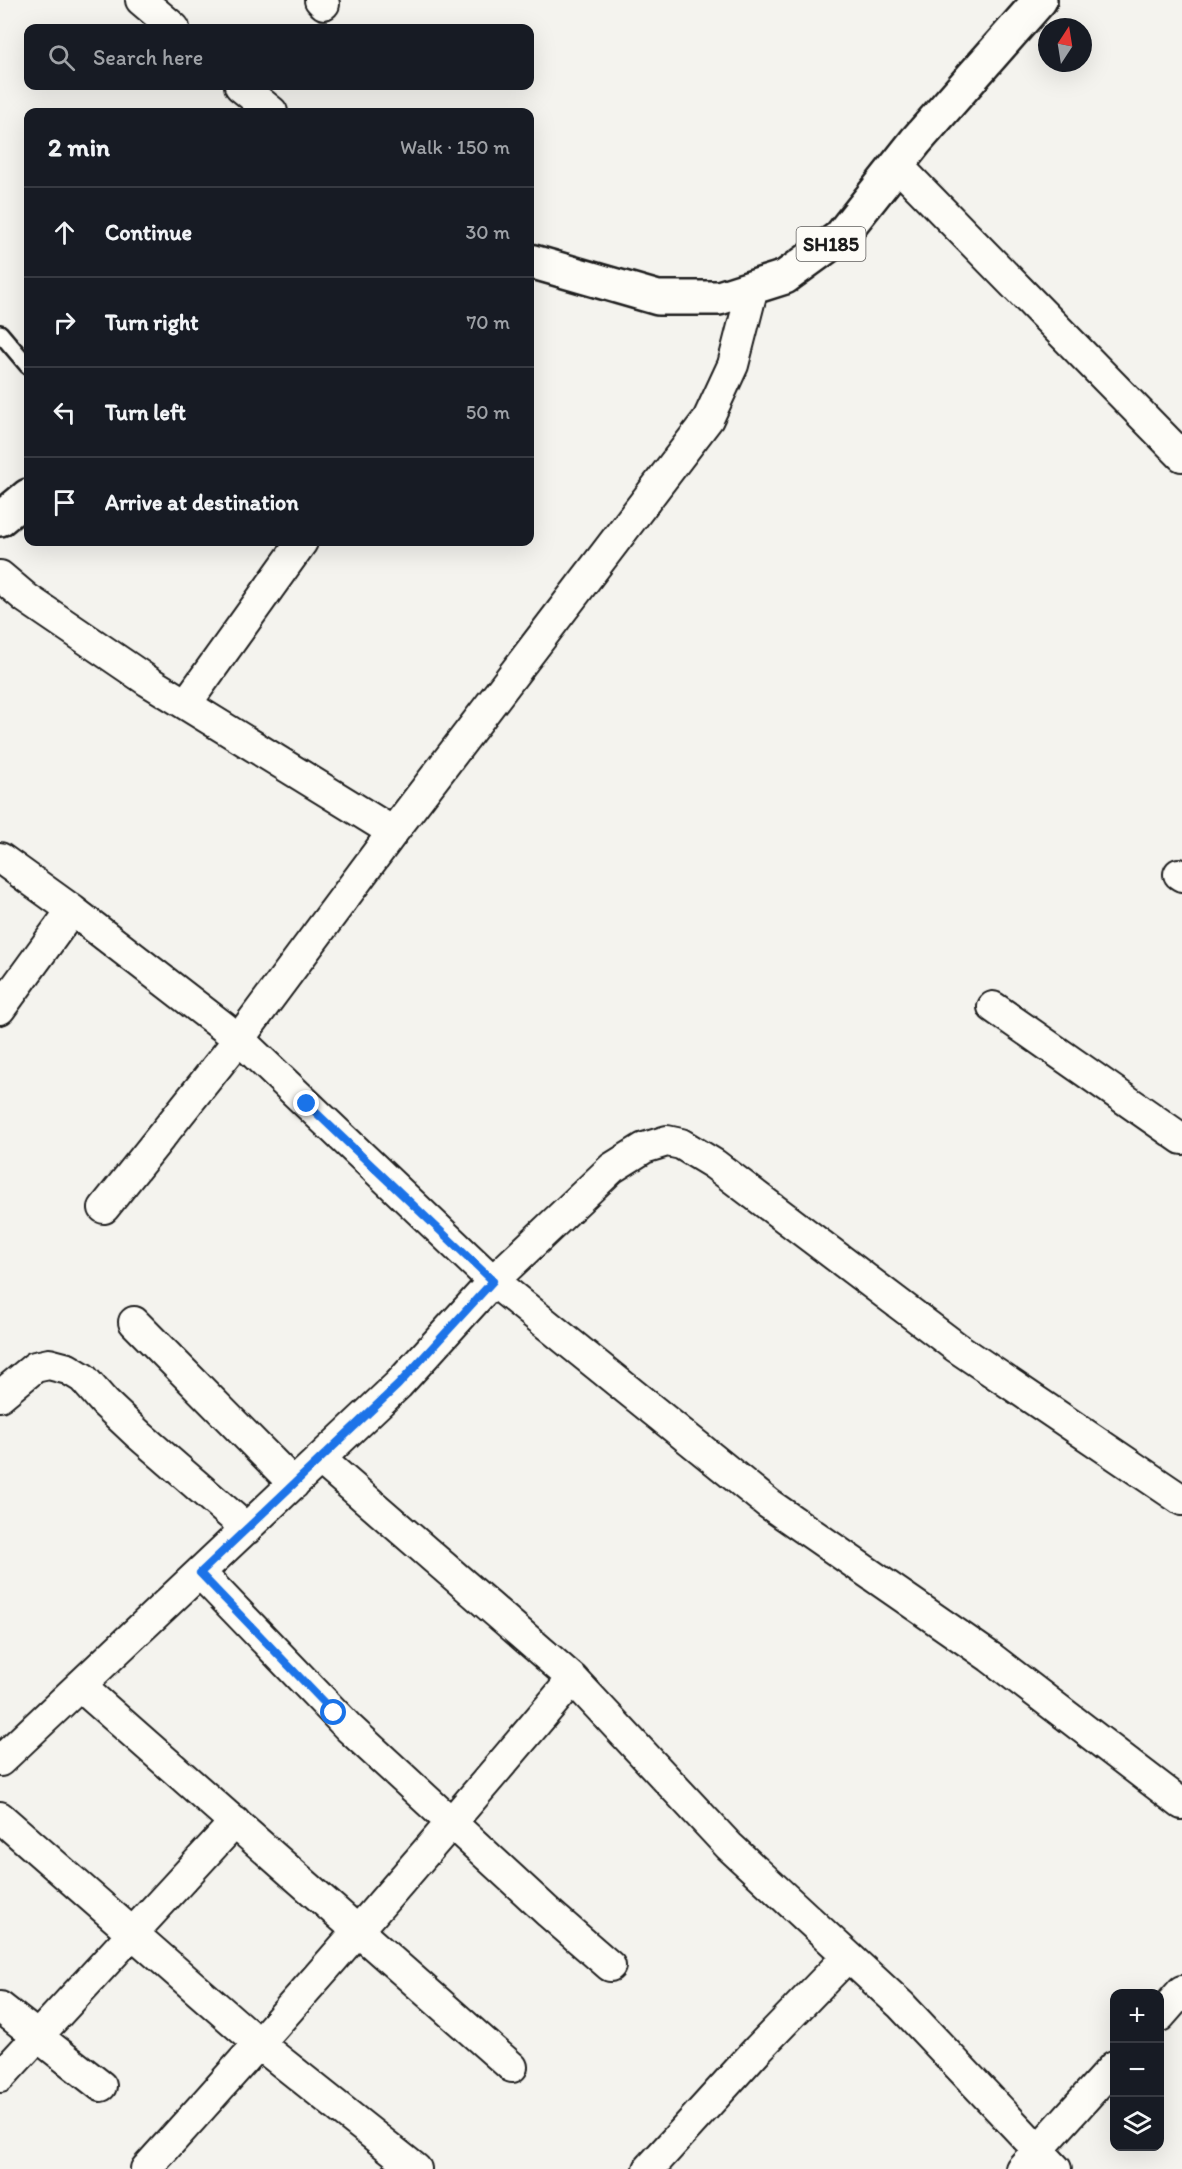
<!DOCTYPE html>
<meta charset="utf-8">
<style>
:root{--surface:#171b24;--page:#242831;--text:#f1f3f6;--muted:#9ea1a6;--line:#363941}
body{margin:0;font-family:Itim,sans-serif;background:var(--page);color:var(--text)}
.controls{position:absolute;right:18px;bottom:18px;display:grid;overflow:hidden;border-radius:12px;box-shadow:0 6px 24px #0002}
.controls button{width:54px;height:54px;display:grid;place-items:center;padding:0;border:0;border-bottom:2px solid var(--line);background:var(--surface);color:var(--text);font:30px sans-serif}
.compass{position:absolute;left:1038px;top:18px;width:54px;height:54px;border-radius:50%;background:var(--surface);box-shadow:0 6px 24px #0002;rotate:12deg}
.stop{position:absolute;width:18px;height:18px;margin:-14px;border:4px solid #1a73e8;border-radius:50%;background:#fff}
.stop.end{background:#1a73e8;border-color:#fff;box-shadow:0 2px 6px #0008}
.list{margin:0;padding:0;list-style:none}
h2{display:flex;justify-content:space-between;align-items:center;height:78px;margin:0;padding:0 24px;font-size:26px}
h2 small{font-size:20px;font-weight:400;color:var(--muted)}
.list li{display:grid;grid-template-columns:39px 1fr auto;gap:18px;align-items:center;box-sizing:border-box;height:90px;padding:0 24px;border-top:2px solid var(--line)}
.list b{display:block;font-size:22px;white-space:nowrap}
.list em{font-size:20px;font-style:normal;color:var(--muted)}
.icon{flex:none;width:33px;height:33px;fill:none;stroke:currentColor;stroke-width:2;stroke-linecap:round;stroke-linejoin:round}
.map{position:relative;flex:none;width:1182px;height:2169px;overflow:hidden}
.search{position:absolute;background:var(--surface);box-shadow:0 6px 24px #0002;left:24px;top:24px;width:510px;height:66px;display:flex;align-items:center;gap:15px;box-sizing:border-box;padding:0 21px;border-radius:12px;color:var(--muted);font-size:22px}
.panel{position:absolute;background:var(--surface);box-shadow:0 6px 24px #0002;left:24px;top:108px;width:510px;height:438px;border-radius:12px}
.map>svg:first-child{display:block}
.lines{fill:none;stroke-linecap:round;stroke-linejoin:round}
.lane-casing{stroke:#1c1c1c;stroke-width:20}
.street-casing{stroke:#1c1c1c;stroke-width:34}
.primary-casing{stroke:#1c1c1c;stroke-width:38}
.lane{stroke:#fdfcf7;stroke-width:15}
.street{stroke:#fdfcf7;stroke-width:30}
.primary{stroke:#fdfcf7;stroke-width:33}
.route{stroke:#1a73e8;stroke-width:8}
.labels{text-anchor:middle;stroke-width:4.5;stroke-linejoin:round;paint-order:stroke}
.shield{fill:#fdfcf7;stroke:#605f5e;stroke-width:1.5}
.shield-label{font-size:20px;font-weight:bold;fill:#1c1c1c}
</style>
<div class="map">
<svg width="1182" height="2169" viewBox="0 0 1182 2169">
<rect width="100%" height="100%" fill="#f4f3ee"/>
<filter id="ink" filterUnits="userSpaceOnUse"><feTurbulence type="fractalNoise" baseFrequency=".0167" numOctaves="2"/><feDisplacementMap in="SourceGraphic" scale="12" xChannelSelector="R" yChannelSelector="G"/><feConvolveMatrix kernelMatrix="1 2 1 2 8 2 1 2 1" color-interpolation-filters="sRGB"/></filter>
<g filter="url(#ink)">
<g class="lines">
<g class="lane-casing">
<path id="lane" d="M 0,333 L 28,366"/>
</g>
<g class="street-casing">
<path id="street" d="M 141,0 L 174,28
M 320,0 L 324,4
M 240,86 L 272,112
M 897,165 L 1182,456
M 0,576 L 26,598 L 148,681 L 393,832
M 186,704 L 302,542
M 0,858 L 72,910 L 239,1039 L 493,1281 L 769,1504 L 990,1657 L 1182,1804
M 1179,874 L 1182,876
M 993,1007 L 1182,1139
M 0,1009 L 72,910
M 104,1208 L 239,1039 L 393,832 L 708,419 L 733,365 L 753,287
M 134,1322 L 294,1484
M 0,1396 L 35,1367 L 49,1364 L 68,1369 L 83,1378 L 105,1403 L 139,1435 L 247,1529
M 320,1459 L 573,1679 L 729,1846 L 901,2005 L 1056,2169
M 200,1573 L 349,1728 L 549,1913 L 610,1966
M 80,1686 L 512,2067
M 0,1761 L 398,1385 L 493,1281 L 612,1168 L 644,1148 L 667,1141 L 681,1144 L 714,1164 L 956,1347 L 1182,1500
M 0,1817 L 259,2044 L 416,2169
M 0,2007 L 101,2086
M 1160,2016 L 1182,1991
M 0,2077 L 235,1822
M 146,2169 C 292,2008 434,1845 573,1679
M 649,2169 L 758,2049 L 848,1956
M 1021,2169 L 1114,2066"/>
</g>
<g class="primary-casing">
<path id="primary" d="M 530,261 L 658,298 L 719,298 L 785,277 L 840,237 L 916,141 L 1040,0
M 0,519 L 28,496"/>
</g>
<use href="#lane" class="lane"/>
<use href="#street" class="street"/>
<use href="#primary" class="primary"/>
</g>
</g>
<g class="lines" filter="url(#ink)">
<path class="route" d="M 307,1104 L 493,1281 L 398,1385 L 200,1573 L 334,1713"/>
</g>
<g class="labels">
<rect class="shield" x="796.5" y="227" width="69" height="34" rx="4.5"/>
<g class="shield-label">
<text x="831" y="251">SH185</text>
</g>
</g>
</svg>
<div class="controls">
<button>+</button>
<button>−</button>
<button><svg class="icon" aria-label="layers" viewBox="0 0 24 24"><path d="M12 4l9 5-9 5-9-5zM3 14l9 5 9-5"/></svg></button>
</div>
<svg class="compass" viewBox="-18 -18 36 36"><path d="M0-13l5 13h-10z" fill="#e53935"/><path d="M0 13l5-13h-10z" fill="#9ea1a6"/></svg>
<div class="stop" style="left:334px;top:1713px"></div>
<div class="stop end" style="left:307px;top:1104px"></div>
<div class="search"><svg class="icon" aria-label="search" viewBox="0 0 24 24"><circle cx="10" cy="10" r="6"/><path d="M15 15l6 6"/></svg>Search here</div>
<section class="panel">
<h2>2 min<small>Walk · 150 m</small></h2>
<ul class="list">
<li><svg class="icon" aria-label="ahead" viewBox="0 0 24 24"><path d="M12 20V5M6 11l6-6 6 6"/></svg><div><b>Continue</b></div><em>30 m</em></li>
<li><svg class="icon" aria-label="right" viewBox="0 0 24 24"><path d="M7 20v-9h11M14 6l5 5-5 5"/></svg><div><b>Turn right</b></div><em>70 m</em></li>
<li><svg class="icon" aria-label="left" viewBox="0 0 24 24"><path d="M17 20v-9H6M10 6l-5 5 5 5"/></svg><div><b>Turn left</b></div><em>50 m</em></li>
<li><svg class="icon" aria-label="arrive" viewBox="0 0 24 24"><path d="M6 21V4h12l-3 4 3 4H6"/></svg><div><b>Arrive at destination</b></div></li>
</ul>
</section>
</div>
